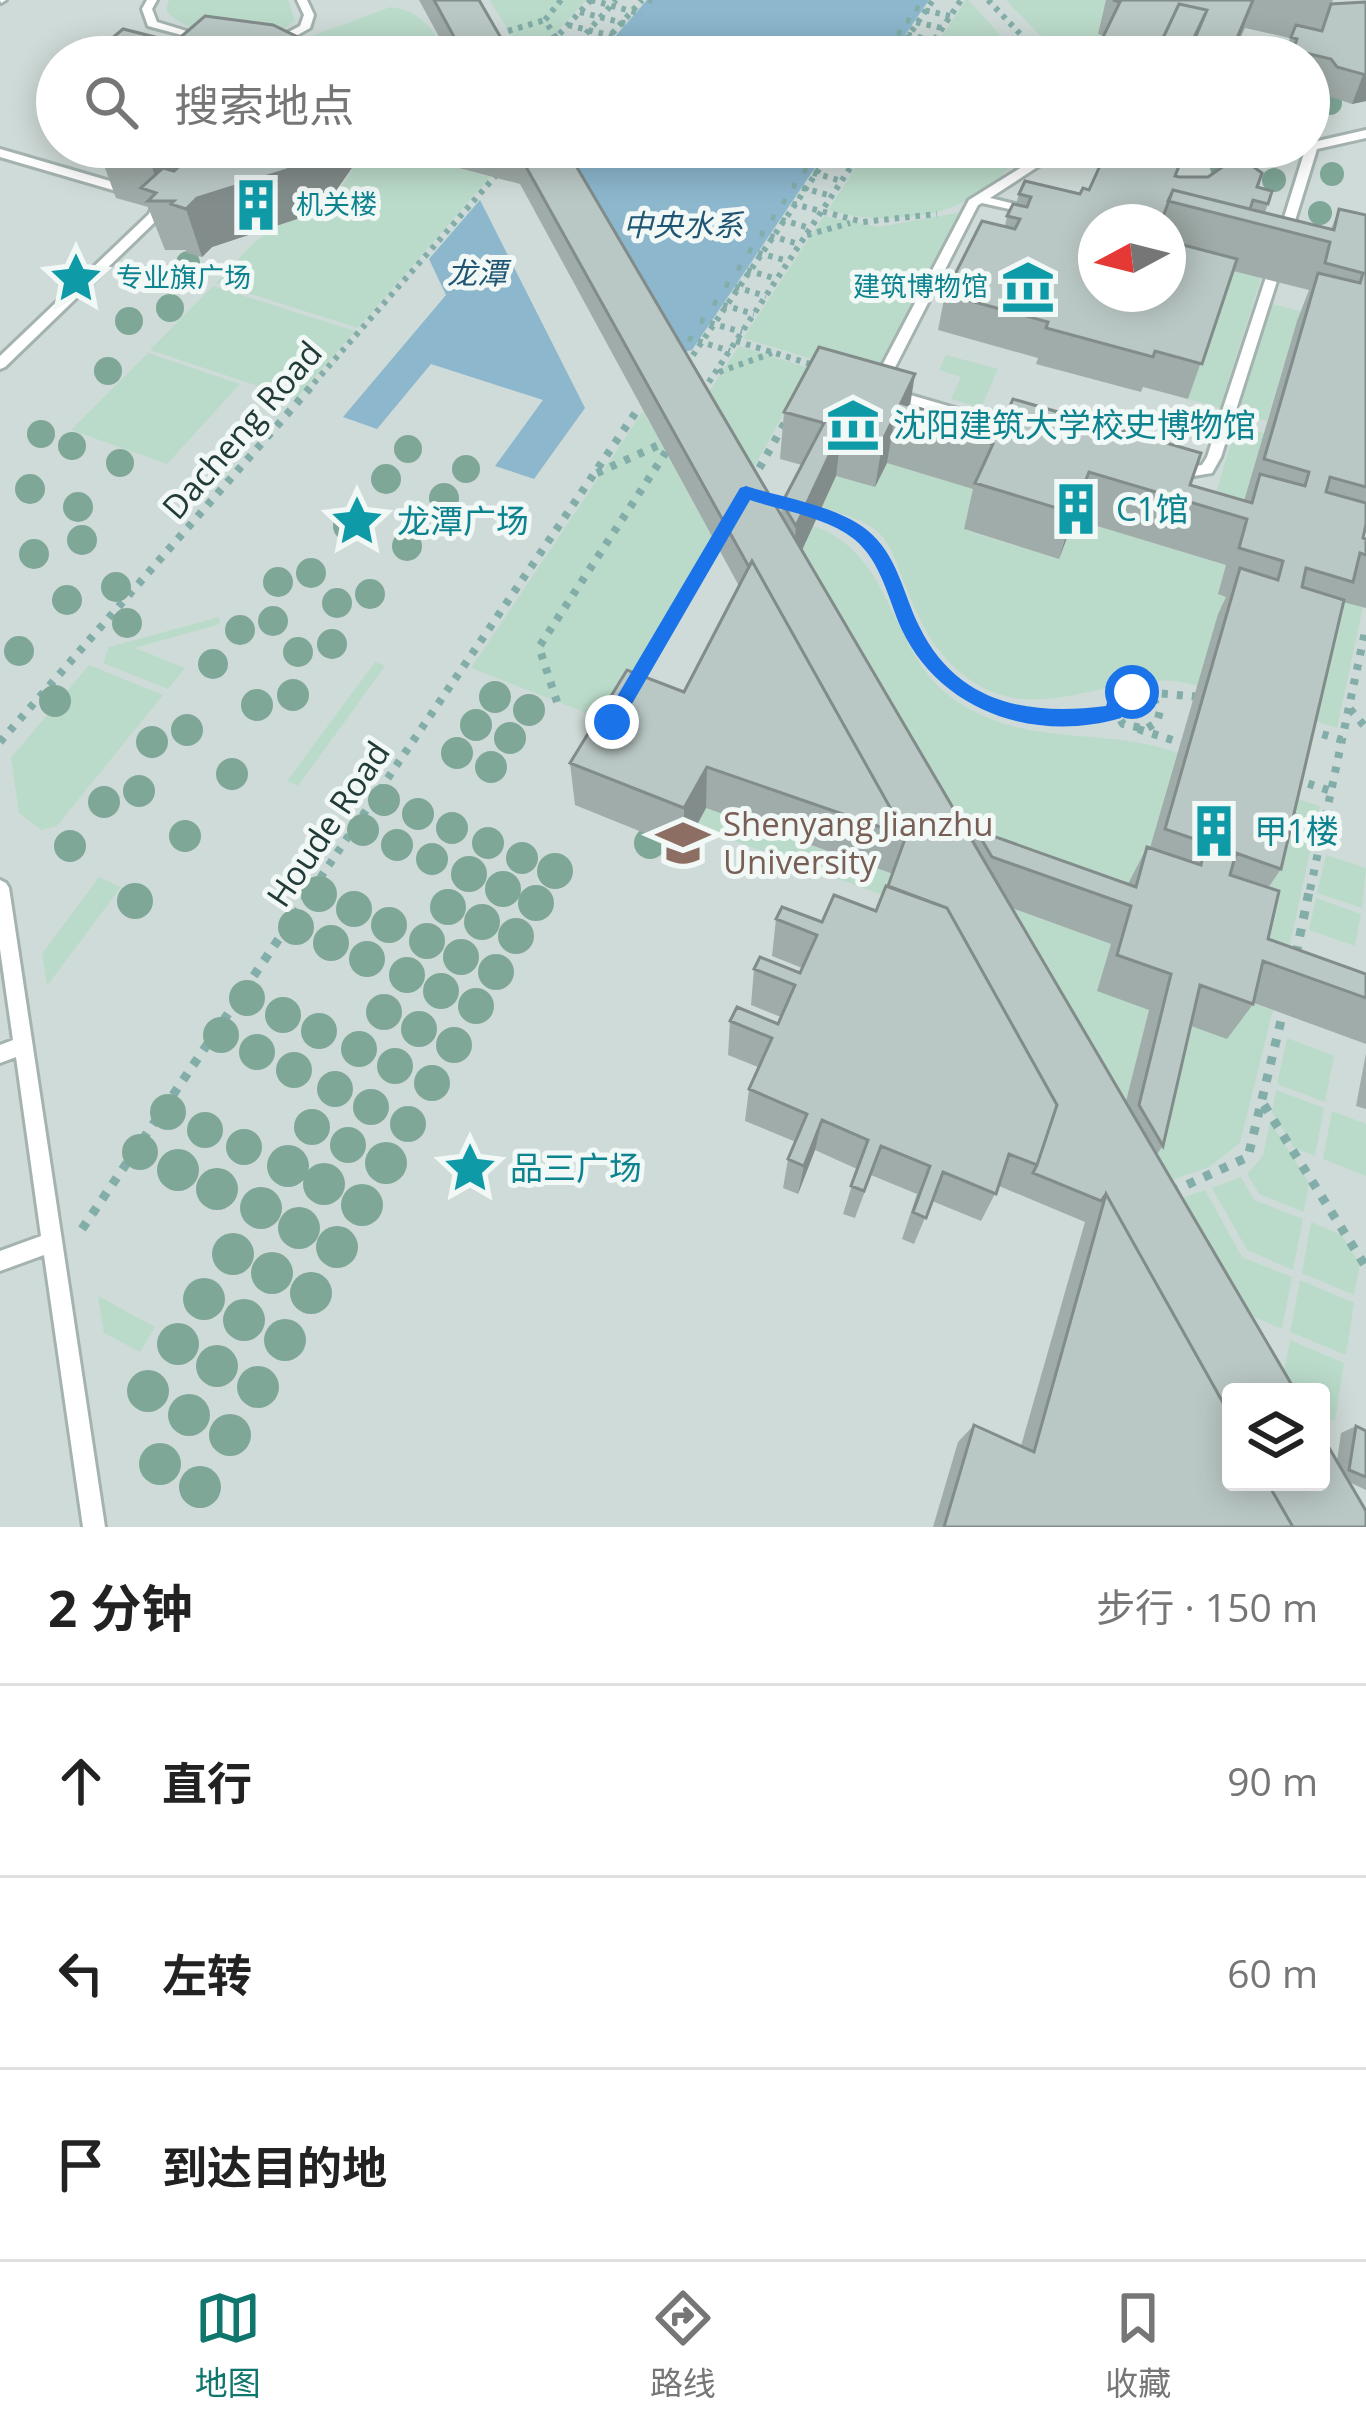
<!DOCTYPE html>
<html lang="zh">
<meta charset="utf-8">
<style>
:root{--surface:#fff;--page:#f6f6f6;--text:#222;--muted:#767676;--line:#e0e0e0;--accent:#0f766e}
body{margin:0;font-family:"Open Sans","Noto Sans SC",sans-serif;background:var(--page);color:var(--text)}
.controls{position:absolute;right:36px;bottom:36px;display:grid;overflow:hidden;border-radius:12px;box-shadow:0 6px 30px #0003}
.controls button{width:108px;height:108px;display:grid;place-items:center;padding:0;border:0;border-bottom:3px solid var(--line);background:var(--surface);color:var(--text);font:60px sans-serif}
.compass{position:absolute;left:1078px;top:204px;width:108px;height:108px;border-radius:50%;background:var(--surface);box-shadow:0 6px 30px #0003;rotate:263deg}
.stop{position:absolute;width:36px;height:36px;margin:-27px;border:9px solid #1a73e8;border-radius:50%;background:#fff}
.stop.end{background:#1a73e8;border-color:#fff;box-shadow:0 3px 12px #0008}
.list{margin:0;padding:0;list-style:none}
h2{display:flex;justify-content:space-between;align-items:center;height:156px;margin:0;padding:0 48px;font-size:51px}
h2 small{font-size:39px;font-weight:400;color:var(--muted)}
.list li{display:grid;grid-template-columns:78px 1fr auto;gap:36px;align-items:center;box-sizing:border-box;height:192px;padding:0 48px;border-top:3px solid var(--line)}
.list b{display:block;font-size:45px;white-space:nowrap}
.list em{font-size:39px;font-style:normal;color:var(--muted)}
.icon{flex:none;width:66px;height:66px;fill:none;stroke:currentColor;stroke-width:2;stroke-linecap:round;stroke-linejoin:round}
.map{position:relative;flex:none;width:1366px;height:1527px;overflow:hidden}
.search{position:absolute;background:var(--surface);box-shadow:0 6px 30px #0003;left:36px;right:36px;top:36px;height:132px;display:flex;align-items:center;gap:30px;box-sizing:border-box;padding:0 42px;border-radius:66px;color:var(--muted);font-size:45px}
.sheet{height:732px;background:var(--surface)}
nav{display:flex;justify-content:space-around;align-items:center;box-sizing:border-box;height:168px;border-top:3px solid var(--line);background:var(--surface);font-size:33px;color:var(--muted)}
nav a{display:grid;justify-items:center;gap:6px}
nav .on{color:var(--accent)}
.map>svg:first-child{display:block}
.built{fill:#cfdbd8;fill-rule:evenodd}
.green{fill:#bbdbca}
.water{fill:#8cb7cd}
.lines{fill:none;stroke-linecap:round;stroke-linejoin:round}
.lane-casing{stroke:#a4b3b0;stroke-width:6}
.path-far2{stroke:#83ada8;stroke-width:6;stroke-dasharray:4.5 6;stroke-linecap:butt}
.path-far1{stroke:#83ada8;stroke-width:8;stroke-dasharray:6 9;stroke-linecap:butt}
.path{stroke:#83ada8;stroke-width:9;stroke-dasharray:8 10;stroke-linecap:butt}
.lane{fill:#fff;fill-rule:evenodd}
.tree{fill:#7fa797}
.wall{fill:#a0aca9;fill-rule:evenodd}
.shaded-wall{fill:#828c8a}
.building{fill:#bac8c5;stroke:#828c8a;stroke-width:3}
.route{fill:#1a73e8}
.labels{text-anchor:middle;stroke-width:10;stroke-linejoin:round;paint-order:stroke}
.far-culture-label{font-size:27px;fill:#0d838f;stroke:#f1f8f6;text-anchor:start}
.far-water-label{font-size:30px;font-style:italic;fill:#205674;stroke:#f1f8f6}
.culture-label{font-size:33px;fill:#0d838f;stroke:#f1f8f6;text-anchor:start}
.street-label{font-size:33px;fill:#223b39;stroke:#f1f8f6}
.education-label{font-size:33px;fill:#785e54;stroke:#f1f8f6;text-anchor:start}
</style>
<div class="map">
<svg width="1366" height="1527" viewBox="0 0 1366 1527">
<rect width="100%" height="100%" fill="#e1ebe8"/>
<path class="built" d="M 0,0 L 1366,0 L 1366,1527 L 0,1527 ZM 57,57 L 1309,57 L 1309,147 L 57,147 ZM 1096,222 L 1168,222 L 1168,294 L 1096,294 ZM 1231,1392 L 1321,1392 L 1321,1482 L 1231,1482 Z"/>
<path class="green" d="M 169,0 L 288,0 L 295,20 C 271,48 186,38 166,10 Z
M 490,0 L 586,0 L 534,57 L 524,57 Z
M 966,0 L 968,0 L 1021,57 L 928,57 Z
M 1006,0 L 1115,0 L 1099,35 L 1111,37 L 1102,57 L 1061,57 Z
M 391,7 C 423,11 434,32 450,57 L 227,57 L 260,55 Z
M 359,147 L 379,147 L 490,177 L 358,328 L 216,283 C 231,268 246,248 264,235 C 302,206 347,209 359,147 Z
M 869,147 L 1022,147 C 986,216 898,230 828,210 Z
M 962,212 L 878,372 L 868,376 L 743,338 L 824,216 L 879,227 Z
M 1168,254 L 1261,278 L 1220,408 L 1188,399 L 1223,295 Z
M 213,286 L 355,331 L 296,399 L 150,350 Z
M 1272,304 L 1340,321 L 1297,321 L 1267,421 L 1238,413 Z
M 739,346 L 809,368 L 743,487 L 698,408 Z
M 148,353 L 240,384 L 167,464 L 71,430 Z
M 946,355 L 998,369 L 981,408 L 951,399 L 961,377 L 939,370 Z
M 643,411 L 714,540 L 607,721 L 471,668 Z
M 1236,425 L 1264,433 L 1286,518 L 1202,541 Z
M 887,463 L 981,491 L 965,530 L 1058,559 L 1074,519 L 1226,565 L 1260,607 L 1198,686 C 1124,662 1052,726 980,686 C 936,661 919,621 901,575 C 896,561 890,545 880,534 C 865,519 841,514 821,508 L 836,476 Z
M 813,526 C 896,554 888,654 955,700 C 1029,750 1098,725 1178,753 L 1178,903 L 963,870 L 792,572 Z
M 1334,599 L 1363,607 L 1337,728 L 1301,716 Z
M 219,617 L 220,624 L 135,648 L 185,668 L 168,689 L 103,663 L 109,647 Z
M 375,662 L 385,666 L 298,786 L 287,781 Z
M 89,665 L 163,695 L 57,826 L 41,830 L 19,813 L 11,758 Z
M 1282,794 L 1320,806 L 1280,990 L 1211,892 Z
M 706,808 L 897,876 L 888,897 L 696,827 Z
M 1326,855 L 1366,868 L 1362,908 L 1317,893 Z
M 99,877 L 121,887 L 47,986 L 42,954 Z
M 978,896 L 1111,944 L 1149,1010 L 1117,1136 Z
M 1316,898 L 1361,914 L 1355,946 L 1309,930 Z
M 1237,997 L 1273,1010 L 1240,1143 L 1209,1167 L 1147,1189 L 1176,1020 Z
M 1287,1038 L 1334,1056 L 1325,1102 L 1277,1084 Z
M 1276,1090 L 1324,1108 L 1315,1156 L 1294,1148 L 1272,1112 Z
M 1332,1111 L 1366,1124 L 1366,1176 L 1323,1159 Z
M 1270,1121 L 1309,1183 L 1304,1212 L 1259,1194 L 1247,1174 L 1263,1156 Z
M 1241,1177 L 1254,1200 L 1303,1219 L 1293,1270 L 1247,1250 L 1212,1188 Z
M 1205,1190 L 1242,1257 L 1292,1277 L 1282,1329 L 1210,1299 L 1157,1207 Z
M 1311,1222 L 1342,1235 L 1360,1264 L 1354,1295 L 1302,1273 Z
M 1300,1280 L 1354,1303 L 1346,1355 L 1290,1332 Z
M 98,1296 L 155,1327 L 140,1352 L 104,1333 Z
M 1290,1340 L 1344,1363 L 1335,1421 L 1321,1415 L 1321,1392 L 1280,1392 Z"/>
<path class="water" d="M 647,0 L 929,0 L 890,57 L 597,57 Z
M 547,147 L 829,147 L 692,350 L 668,356 Z
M 480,200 L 585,408 L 534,479 L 495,466 L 543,400 L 431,364 L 377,429 L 343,417 L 446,295 L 429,259 Z"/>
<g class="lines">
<g class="lane-casing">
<path id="lane" d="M 0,0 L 6,0 L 1,3 Z
M 147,0 L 157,0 L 152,9 L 157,22 L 213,39 L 208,42 L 148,26 L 142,9 Z
M 297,0 L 307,0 L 314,15 L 310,28 L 278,46 L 270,46 L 270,42 L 300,26 L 304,15 Z
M 1366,130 L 1366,138 L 1317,149 L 1290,237 L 1288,240 L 1280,240 L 1278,237 L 1305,150 L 1282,151 L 1276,147 L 1309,147 L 1309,143 Z
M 1054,147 L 1068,147 L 990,198 L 1036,209 L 1036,215 L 982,203 L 978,205 L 887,383 L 885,386 L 875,386 L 873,383 L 969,200 Z
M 0,149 L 134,188 L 136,191 L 130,195 L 0,157 Z
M 154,195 L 158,196 L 164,207 L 158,219 L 5,367 L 0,369 L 0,356 L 149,214 L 152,207 L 148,199 Z
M 1277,258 L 1283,262 L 1221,457 L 1212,473 L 1176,479 L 1171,478 L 1169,474 L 1171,470 L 1202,465 L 1207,457 L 1271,262 Z
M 893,390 L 1024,428 L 1026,431 L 1019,436 L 888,398 L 888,392 Z
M 0,880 L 6,883 L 9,888 L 105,1527 L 83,1527 L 44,1255 L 0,1271 L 0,1251 L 41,1236 L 16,1057 L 0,1063 L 0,1045 L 13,1040 L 0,949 Z"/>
</g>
<path class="path-far2" d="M 561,0 L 545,20 L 556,38 L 608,52
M 591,0 L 642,14
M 648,0 L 653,1
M 988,0 L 1042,57
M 915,8 L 950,16
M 580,12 L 631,25
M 906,20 L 942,28
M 568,25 L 620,38
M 508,31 L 545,20
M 897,32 L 934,41
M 538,57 L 591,0
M 565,57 L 616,0
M 591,57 L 642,0
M 894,57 L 933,0
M 923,57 L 961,0
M 813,155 L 852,166
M 803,170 L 842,181
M 792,185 L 832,196
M 782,201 L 863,222 L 937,214
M 771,217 L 810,228
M 760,233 L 799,244
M 807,235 L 850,223
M 748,250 L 788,261
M 737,267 L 777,279
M 725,284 L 766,296
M 713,302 L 754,314
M 700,320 L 742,332
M 688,338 L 730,351
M 736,341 L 817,366
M 687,364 L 834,147
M 719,372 L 772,353
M 307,391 L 499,172
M 703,391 L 864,147"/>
<path class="path-far1" d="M 597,473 L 661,444
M 752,481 L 786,421
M 810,513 C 881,533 880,566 909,625 C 950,709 1028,723 1114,713
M 634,684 L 720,536
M 1132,691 L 1201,697
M 1140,692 L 1153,699 L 1160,711 L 1157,722 L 1146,729 L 1123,724 L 1113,707 L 1118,696 Z
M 557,702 L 539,647 L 666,452
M 1350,709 L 1366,728
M 1138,729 L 1188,745
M 1308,730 L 1342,740
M 0,742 L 310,388
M 1294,779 L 1331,791
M 312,890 L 640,406
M 1310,890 L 1366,627"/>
<path class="path" d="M 1296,954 L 1310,887
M 1264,1105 L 1366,1267
M 1171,1192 L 1248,1157 L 1285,1004
M 82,1229 L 314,887"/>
<use href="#lane" class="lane"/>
</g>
<g class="tree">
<circle cx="1330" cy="103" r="12"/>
<circle cx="1222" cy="167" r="12"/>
<circle cx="1332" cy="174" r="12"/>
<circle cx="1274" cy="180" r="12"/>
<circle cx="1320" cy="213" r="12"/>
<circle cx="188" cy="263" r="12"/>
<circle cx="170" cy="308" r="14"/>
<circle cx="129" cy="321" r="14"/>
<circle cx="108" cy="371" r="14"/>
<circle cx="41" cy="434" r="14"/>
<circle cx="72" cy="446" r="14"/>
<circle cx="408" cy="449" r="14"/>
<circle cx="120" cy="463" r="14"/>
<circle cx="466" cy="469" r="14"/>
<circle cx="386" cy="479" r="15"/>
<circle cx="30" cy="489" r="15"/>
<circle cx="444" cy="498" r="15"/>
<circle cx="78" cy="507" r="15"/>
<circle cx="348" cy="526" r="15"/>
<circle cx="82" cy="540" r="15"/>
<circle cx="407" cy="546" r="15"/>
<circle cx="34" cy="554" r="15"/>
<circle cx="311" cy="573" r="15"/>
<circle cx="278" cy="582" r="15"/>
<circle cx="116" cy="587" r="15"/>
<circle cx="370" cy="594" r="15"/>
<circle cx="67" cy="600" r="15"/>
<circle cx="337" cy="603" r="15"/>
<circle cx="273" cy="621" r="15"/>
<circle cx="127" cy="623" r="15"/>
<circle cx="240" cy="630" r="15"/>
<circle cx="332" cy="644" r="15"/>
<circle cx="19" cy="651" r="15"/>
<circle cx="298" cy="652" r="15"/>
<circle cx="213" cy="664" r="15"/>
<circle cx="293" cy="695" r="16"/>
<circle cx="495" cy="697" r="16"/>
<circle cx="55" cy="701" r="16"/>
<circle cx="257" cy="705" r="16"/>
<circle cx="529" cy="710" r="16"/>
<circle cx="476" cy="725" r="16"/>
<circle cx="187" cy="730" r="16"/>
<circle cx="510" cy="738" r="16"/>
<circle cx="152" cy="742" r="16"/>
<circle cx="457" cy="753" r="16"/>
<circle cx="491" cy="767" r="16"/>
<circle cx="232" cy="774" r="16"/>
<circle cx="139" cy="791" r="16"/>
<circle cx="384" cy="800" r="16"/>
<circle cx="104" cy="802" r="16"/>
<circle cx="418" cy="814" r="16"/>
<circle cx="452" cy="828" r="16"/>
<circle cx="363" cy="830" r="16"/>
<circle cx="185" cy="836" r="16"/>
<circle cx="488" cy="843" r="16"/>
<circle cx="650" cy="843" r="16"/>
<circle cx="397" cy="845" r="16"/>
<circle cx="70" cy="846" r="16"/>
<circle cx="522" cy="858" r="16"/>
<circle cx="432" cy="859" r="16"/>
<circle cx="555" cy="871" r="18"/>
<circle cx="469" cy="874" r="18"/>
<circle cx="503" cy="889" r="18"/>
<circle cx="319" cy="894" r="18"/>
<circle cx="135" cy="901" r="18"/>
<circle cx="536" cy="903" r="18"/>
<circle cx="448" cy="907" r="18"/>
<circle cx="354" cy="909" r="18"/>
<circle cx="482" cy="922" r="18"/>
<circle cx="389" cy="925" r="18"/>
<circle cx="296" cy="927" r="18"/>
<circle cx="516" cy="936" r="18"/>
<circle cx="427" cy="941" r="18"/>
<circle cx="331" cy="943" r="18"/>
<circle cx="461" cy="957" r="18"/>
<circle cx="367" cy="959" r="18"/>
<circle cx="496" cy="972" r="18"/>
<circle cx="407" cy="975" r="18"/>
<circle cx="441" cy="991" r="18"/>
<circle cx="247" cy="998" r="18"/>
<circle cx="476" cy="1006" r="18"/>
<circle cx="384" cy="1012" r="18"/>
<circle cx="283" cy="1015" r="18"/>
<circle cx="419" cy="1029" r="18"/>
<circle cx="319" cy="1031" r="18"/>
<circle cx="221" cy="1035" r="18"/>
<circle cx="454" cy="1045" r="18"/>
<circle cx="359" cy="1049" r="18"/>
<circle cx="257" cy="1052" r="18"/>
<circle cx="395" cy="1066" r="18"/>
<circle cx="294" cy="1070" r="18"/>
<circle cx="432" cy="1083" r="18"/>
<circle cx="335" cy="1089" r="18"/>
<circle cx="371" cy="1107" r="18"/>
<circle cx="168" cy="1112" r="18"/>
<circle cx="408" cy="1124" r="18"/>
<circle cx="312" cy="1127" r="18"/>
<circle cx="205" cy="1130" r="18"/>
<circle cx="348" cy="1145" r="18"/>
<circle cx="244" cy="1147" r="18"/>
<circle cx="140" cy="1152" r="18"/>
<circle cx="386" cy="1163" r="21"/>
<circle cx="288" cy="1166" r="21"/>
<circle cx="178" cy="1170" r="21"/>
<circle cx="324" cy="1184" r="21"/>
<circle cx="217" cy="1189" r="21"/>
<circle cx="362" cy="1205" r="21"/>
<circle cx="261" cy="1208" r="21"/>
<circle cx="299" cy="1228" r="21"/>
<circle cx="337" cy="1247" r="21"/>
<circle cx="233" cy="1254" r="21"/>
<circle cx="272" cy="1273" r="21"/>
<circle cx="311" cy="1293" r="21"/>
<circle cx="204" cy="1299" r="21"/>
<circle cx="244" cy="1320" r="21"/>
<circle cx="285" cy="1340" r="21"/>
<circle cx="178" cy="1344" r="21"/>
<circle cx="217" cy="1366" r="21"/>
<circle cx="258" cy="1387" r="21"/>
<circle cx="148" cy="1391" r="21"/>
<circle cx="189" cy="1415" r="21"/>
<circle cx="230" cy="1435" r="21"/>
<circle cx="160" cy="1464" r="21"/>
<circle cx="200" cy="1487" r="21"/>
</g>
<path class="wall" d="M 419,0 L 479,0 L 512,57 L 450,57 Z
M 1106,0 L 1333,0 L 1322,31 L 1366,2 L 1366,101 L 1352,104 L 1326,95 L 1320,87 L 1309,85 L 1309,57 L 1284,57 L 1290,38 L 1245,28 L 1232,57 L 1098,57 L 1104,36 L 1098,34 Z
M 101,147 L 359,147 L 356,162 L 335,192 L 300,218 L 212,247 L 202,257 L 187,253 L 186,250 L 165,250 L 148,207 L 116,198 L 98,149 Z
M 379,147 L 565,147 L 781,515 L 782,503 L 802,465 L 780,459 L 784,412 L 910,406 L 1244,501 L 1297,321 L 1309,290 L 1233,271 L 1188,399 L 1143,387 L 1141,392 L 1036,364 L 1038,358 L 938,330 L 945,294 L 1005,226 L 1007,216 L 1016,204 L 1019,194 L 1080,194 L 1089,190 L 1113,147 L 1152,147 L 1150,150 L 1161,161 L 1179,166 L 1176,176 L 1272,191 L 1265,213 L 1331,229 L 1339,209 L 1366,215 L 1366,524 L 1363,538 L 1366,539 L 1366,608 L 1343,602 L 1281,869 L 1268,888 L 1268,939 L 1366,974 L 1366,1044 L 1254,1003 L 1227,1039 L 1191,1026 L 1163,1146 L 1157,1154 L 1337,1461 L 1341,1433 L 1356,1426 L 1366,1431 L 1366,1490 L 1349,1482 L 1366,1527 L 933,1527 L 958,1442 L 974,1425 L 1021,1446 L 1085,1222 L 999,1186 L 981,1221 L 932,1201 L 914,1244 L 902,1239 L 917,1194 L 871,1175 L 855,1218 L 843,1214 L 857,1169 L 815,1150 L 798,1194 L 783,1188 L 788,1159 L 796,1142 L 745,1121 L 749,1089 L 758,1067 L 728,1055 L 730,1021 L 778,1024 L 781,1017 L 751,1005 L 754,969 L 800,973 L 802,968 L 772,956 L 776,919 L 822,922 L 876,911 L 893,874 L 706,808 L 684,849 L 575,805 L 570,763 L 684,692 L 739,586 L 520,184 ZM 1096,222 L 1168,222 L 1168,294 ZM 887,463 L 973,489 L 964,529 L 1059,559 L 1074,519 L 1226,565 L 1218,594 L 1226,597 L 1218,614 L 1150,848 L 1147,847 L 1128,884 L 976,830 L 972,840 L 802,550 L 836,476 L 875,487 ZM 1012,908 L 1111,944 L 1097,991 L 1149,1010 L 1126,1101 Z
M 1366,1053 L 1366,1109 L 1356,1106 Z"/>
<path class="shaded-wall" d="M 1254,0 L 1232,57 L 1229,57 Z
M 1363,75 L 1366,75 L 1366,101 L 1352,104 Z
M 169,147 L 212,147 L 183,163 L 173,159 L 185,196 L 174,201 L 163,201 L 151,164 Z
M 319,147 L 359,147 L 356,162 L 335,192 L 300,218 L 212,247 L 202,257 L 186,209 L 197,198 Z
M 915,374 L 908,419 L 901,403 Z
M 895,415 L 887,463 L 875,487 L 883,440 Z
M 842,428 L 836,476 L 792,572 L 796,526 Z
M 1089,472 L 1074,519 L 1059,559 L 1073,513 Z
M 707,767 L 706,808 L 684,849 L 684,808 Z
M 822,1120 L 815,1150 L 798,1194 L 804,1166 Z"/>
<path class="building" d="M 434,0 L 479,0 L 512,57 L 465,57 Z
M 1113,0 L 1253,0 L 1229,57 L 1187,57 L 1207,10 L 1179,4 L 1157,51 L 1138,47 L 1140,41 L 1127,38 L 1124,44 L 1102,39 L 1120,2 Z
M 1366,2 L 1366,75 L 1337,67 L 1331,59 L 1293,50 L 1297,39 L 1291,37 L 1296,25 L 1322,31 L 1331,4 Z
M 1179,4 L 1207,10 L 1185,57 L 1154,57 Z
M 205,16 L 273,25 L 331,53 L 346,57 L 90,57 L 123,29 L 175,42 Z
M 101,147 L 169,147 L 151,164 L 98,149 Z
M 187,147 L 319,147 L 287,170 L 197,198 L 186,209 L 171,204 L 174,201 L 148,201 L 156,193 L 141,188 L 163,168 L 174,171 L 183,163 L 173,159 Z
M 449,147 L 508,148 L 518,165 Z
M 515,147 L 565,147 L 1296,1392 L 1231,1392 L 1231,1417 L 1106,1194 L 1101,1201 L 1033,1173 L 1037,1165 L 1057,1105 L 947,908 L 888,886 L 906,836 L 752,561 L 749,567 Z
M 1108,148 L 1142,157 L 1145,149 L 1163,154 L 1160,161 L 1179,166 L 1175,176 L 1179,177 L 1208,177 L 1231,161 L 1247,162 L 1262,173 L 1257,187 L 1272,191 L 1268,204 L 1253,200 L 1250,209 L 1173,190 L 1161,222 L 1096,222 L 1096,294 L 1168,294 L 1168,241 L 1237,259 L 1202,364 L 1155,351 L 1153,357 L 1046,328 L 1048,322 L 945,294 L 982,221 L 1015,229 L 1020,219 L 1007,216 L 1013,204 L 1027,207 L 1031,197 L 1019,194 L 1025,181 L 1080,194 L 1083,188 L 1089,190 Z
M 1173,190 L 1334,230 L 1339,209 L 1366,215 L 1366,487 L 1330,477 L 1326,492 L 1366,503 L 1366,524 L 1363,538 L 1366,539 L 1366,555 L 1360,553 L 1353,582 L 1306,568 L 1302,587 L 1344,600 L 1281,869 L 1236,853 L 1230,875 L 1279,891 L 1268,939 L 1366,974 L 1366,998 L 1263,961 L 1253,1004 L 1200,985 L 1163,1146 L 1139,1105 L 1171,974 L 1117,955 L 1131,906 L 992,857 L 976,830 L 1136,887 L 1147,847 L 1201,865 L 1206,843 L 1165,829 L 1240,568 L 1278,580 L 1283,561 L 1239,548 L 1247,519 L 1089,472 L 1073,513 L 975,483 L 993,444 L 895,415 L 883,440 L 842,428 L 796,526 L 782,503 L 824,423 L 784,412 L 819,347 L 915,374 L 901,403 L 999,432 L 1013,399 L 1201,453 L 1190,485 L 1252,503 L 1260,474 L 1305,486 L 1309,472 L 1264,459 L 1318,273 L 1360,283 L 1363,273 L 1325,263 L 1330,242 L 1168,201 Z
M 752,561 L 906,836 L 707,767 L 684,808 L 570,763 L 627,670 L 684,692 Z
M 886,886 L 947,908 L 1057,1105 L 1037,1165 L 1009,1154 L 996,1194 L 943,1172 L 926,1218 L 913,1212 L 930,1166 L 881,1146 L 864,1191 L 851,1186 L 868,1140 L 822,1120 L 804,1166 L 788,1159 L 807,1114 L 749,1089 L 772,1038 L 730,1021 L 737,1007 L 778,1024 L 795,985 L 754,969 L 760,957 L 800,973 L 817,935 L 776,919 L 782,907 L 822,922 L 834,895 L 876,911 Z
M 1106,1194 L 1231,1417 L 1231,1482 L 1267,1482 L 1293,1527 L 944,1527 L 974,1425 L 1034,1452 Z
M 1356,1426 L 1366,1431 L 1366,1477 L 1349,1470 Z
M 1321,1434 L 1366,1511 L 1366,1527 L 1293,1527 L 1267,1482 L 1321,1482 Z"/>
<path class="route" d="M 746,486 C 784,498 835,505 867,530 C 897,554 903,593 919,626 C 957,704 1028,716 1106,706 L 1111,690 L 1132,684 L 1141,692 L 1138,697 L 1127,701 L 1121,718 C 1035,743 940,712 901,628 C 888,598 881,561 854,539 C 826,517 783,511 750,500 L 618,728 L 605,728 L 605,717 L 740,488 Z"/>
<defs>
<g id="building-bare" transform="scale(4.14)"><path d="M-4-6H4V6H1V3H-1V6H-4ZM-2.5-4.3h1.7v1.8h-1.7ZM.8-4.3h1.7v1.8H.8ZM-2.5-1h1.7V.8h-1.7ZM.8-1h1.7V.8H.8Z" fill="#0f9aa8" stroke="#f1f8f6" stroke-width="2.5" paint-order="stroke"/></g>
<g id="sight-bare" transform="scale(4.14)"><path d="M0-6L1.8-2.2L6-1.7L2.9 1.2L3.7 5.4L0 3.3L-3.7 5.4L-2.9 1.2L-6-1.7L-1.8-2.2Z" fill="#0f9aa8" stroke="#f1f8f6" stroke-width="2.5" paint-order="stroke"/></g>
<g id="museum-bare" transform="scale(4.14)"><path d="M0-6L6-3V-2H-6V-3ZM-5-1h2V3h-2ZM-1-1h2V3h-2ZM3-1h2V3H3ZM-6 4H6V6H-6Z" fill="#0f9aa8" stroke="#f1f8f6" stroke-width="2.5" paint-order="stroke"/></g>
<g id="university-bare" transform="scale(4.14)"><path d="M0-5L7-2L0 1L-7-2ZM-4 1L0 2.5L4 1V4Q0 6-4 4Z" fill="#8d6e63" stroke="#f1f8f6" stroke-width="2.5" paint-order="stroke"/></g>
</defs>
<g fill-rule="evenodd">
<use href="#building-bare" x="256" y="205"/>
<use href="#sight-bare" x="76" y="278"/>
<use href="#museum-bare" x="1028" y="287"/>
<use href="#museum-bare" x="853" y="425"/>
<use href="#building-bare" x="1076" y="509"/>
<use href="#sight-bare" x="357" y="521"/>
<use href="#building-bare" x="1214" y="831"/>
<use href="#university-bare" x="683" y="843"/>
<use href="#sight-bare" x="470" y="1168"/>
</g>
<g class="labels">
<g class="far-culture-label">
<text x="296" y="214">机关楼</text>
<text x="116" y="287">专业旗广场</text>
<text x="988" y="296" text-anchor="end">建筑博物馆</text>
</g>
<g class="far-water-label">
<text x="683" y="236">中央水系</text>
<text x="477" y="284">龙潭</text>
</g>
<g class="culture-label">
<text x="893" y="437">沈阳建筑大学校史博物馆</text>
<text x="1116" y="521">C1馆</text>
<text x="397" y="533">龙潭广场</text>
<text x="1254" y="843">甲1楼</text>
<text x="510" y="1180">品三广场</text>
</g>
<g class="street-label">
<text transform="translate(242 430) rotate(-49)" y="12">Dacheng Road</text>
<text transform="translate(328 824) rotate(-56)" y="12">Houde Road</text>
</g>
<g class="education-label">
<text x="723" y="836">Shenyang Jianzhu<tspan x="723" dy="38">University</tspan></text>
</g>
</g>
</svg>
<div class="controls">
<button><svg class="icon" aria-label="layers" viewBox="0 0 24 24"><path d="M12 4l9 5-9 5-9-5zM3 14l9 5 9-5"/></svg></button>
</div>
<svg class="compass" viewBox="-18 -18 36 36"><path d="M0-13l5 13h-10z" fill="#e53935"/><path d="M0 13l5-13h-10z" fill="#767676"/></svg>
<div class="stop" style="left:1132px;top:692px"></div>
<div class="stop end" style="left:612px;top:722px"></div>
<div class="search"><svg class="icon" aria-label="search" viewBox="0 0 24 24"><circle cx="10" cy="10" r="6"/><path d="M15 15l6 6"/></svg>搜索地点</div>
</div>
<section class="sheet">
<h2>2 分钟<small>步行 · 150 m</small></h2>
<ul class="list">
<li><svg class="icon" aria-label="ahead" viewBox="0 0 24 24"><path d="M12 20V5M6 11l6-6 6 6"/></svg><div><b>直行</b></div><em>90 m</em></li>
<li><svg class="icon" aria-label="left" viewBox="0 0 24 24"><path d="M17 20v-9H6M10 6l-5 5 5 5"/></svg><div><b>左转</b></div><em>60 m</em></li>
<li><svg class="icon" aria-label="arrive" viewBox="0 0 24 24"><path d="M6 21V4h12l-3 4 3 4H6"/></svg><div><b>到达目的地</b></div></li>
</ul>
</section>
<nav>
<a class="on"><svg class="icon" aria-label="map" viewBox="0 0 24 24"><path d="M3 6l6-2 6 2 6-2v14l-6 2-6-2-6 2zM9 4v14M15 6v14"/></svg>地图</a>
<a><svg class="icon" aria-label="directions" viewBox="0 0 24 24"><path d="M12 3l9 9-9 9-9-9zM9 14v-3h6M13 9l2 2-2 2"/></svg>路线</a>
<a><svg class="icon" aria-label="saved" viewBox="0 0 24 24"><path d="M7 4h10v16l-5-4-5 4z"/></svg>收藏</a>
</nav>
